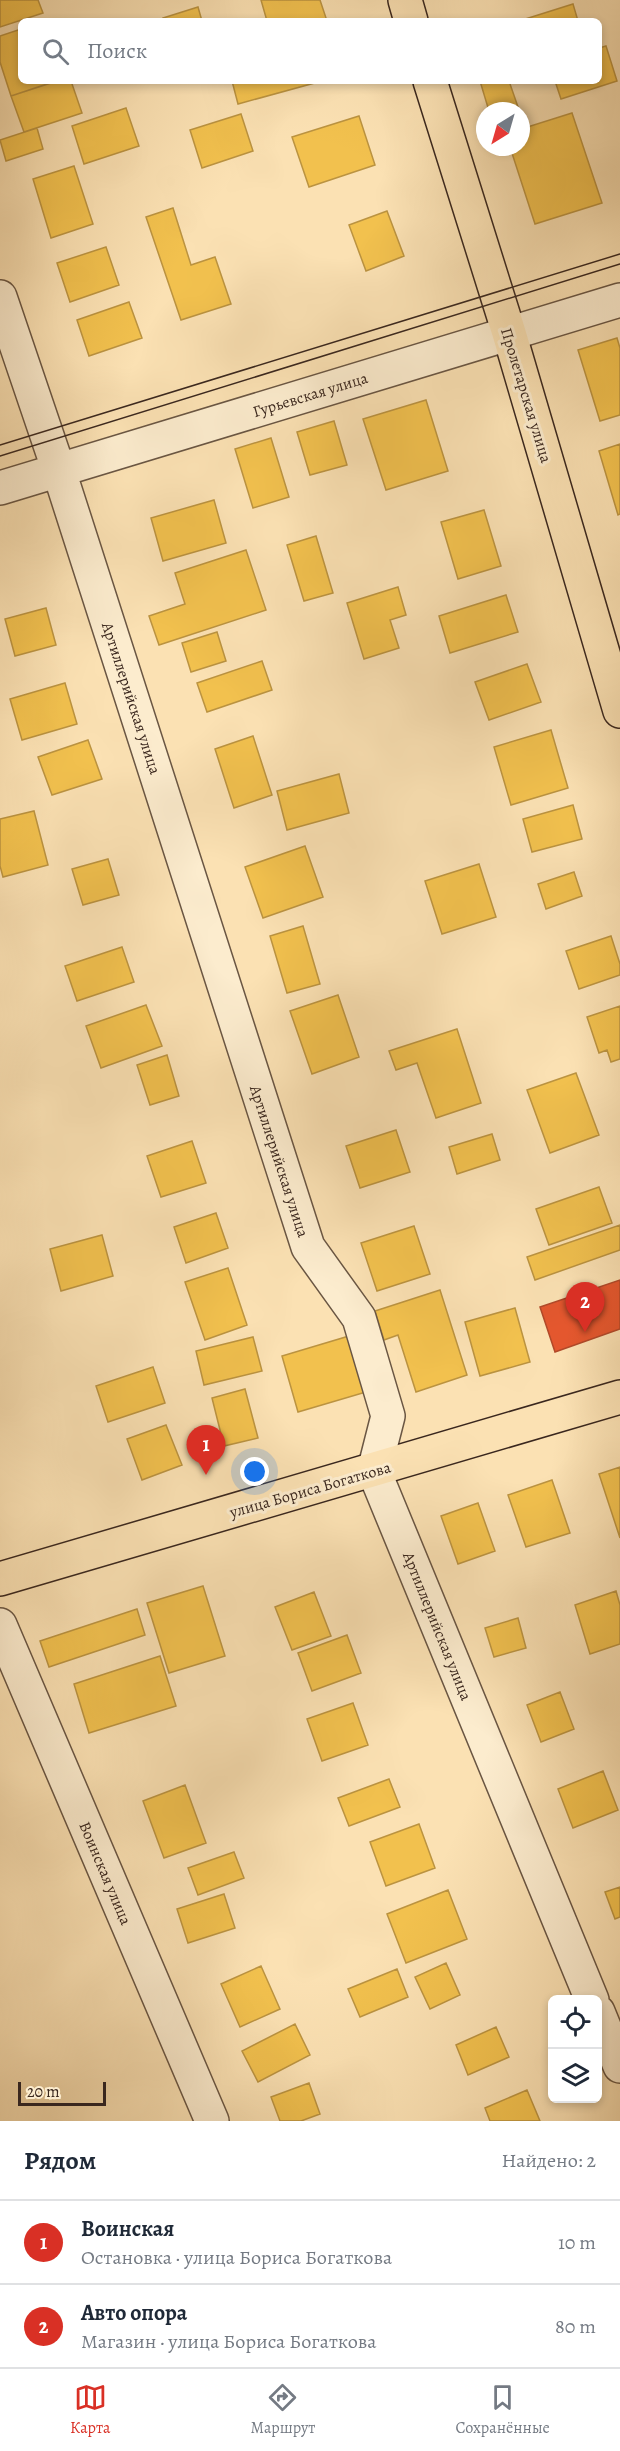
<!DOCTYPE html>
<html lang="ru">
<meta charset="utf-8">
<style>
:root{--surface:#fff;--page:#f6f6f7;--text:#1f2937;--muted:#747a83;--line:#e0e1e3;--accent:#d93025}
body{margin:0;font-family:Alegreya,serif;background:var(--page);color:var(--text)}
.controls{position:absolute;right:18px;bottom:18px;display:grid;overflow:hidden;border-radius:9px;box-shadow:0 3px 9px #0003}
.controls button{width:54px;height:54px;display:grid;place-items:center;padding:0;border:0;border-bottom:2px solid var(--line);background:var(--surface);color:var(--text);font:30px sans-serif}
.compass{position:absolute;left:476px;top:102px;width:54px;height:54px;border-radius:50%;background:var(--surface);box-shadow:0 3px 9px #0003;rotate:217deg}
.scale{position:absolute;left:18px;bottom:15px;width:88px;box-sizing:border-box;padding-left:6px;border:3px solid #3a271e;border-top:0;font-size:16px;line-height:21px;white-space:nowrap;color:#3a271e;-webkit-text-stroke:4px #fcecce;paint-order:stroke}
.you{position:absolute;left:255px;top:1472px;width:21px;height:21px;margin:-15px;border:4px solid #fff;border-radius:50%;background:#1a73e8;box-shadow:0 0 0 9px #1a73e833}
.badge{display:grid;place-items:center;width:39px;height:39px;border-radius:50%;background:var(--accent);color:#fff;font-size:20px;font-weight:700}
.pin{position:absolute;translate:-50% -50px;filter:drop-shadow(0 2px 3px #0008)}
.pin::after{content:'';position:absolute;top:32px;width:21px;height:18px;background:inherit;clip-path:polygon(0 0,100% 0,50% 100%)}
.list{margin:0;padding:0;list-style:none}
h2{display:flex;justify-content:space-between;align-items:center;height:78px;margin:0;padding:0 24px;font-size:26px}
h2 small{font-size:20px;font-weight:400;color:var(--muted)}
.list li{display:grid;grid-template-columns:39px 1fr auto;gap:18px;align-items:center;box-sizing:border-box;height:84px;padding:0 24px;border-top:2px solid var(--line)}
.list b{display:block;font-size:22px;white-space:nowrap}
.list p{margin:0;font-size:20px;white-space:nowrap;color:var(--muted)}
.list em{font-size:20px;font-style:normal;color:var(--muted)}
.icon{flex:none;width:33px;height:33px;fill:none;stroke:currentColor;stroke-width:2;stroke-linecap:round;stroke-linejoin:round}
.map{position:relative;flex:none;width:620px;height:2121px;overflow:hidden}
.search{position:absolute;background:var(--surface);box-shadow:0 3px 9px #0003;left:18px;right:18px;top:18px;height:66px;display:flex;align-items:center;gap:15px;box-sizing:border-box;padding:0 21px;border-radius:9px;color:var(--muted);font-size:22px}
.sheet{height:246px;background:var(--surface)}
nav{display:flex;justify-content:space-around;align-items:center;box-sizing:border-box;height:84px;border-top:2px solid var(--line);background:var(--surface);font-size:16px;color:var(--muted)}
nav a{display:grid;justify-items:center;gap:3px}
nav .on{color:var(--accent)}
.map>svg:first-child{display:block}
.homes{fill:#f2c14e;stroke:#bb9340;stroke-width:1.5}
.shops{fill:#e4572e;stroke:#b14929;stroke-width:1.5}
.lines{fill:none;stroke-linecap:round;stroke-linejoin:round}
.minor-casing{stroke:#6a5643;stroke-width:36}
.major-casing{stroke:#3a271e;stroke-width:36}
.minor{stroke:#fcecce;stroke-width:33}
.major{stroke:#fbe1b3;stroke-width:33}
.tram{stroke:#3a271e;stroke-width:1.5}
.labels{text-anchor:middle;stroke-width:6;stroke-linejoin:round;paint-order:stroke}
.street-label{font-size:16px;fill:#3a271e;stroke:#fcecce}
</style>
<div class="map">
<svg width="620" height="2121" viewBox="0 0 620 2121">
<rect width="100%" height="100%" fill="#fbe1b3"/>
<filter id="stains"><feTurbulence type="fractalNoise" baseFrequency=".00333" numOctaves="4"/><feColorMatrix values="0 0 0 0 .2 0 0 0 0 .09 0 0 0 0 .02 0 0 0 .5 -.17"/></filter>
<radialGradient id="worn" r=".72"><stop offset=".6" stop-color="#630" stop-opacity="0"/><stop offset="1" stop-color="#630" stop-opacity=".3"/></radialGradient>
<path class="homes" d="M 0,0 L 38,0 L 43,13 L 0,27 Z
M 261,0 L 320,0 L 326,18 L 318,21 L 267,21 Z
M 573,4 L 578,21 L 519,21 Z
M 198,7 L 202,21 L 164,21 L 163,18 Z
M 21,29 L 21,81 L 56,81 L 11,96 L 0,62 L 0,36 Z
M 606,46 L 617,81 L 561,99 L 555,81 L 599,81 L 599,48 Z
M 57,81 L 71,81 L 82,113 L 24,132 L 11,96 Z
M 232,81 L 322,81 L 238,104 Z
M 480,81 L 509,81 L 518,107 L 506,111 L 489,111 Z
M 126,108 L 139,146 L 84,164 L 72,126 Z
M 572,113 L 602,203 L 535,224 L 510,147 L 521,147 L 521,129 Z
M 241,114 L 253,151 L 202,168 L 190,130 Z
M 359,116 L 375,165 L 309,187 L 292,137 Z
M 37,128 L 43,149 L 6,161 L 0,140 Z
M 74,166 L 93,224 L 51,238 L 33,179 Z
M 173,208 L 191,265 L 215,257 L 231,304 L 181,320 L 146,217 Z
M 387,211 L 404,256 L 366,271 L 349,225 Z
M 106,247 L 119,285 L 70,302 L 57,263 Z
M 129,302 L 142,338 L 89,356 L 77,320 Z
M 617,338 L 620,348 L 620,415 L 600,421 L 578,350 Z
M 426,400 L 448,471 L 386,490 L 363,419 Z
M 334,421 L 347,465 L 310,475 L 297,432 Z
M 271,438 L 289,497 L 253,508 L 235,449 Z
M 620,444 L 620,514 L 618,515 L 599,451 Z
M 214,500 L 226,543 L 163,561 L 151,518 Z
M 484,510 L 501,566 L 458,579 L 441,522 Z
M 316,536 L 333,593 L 304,601 L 287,545 Z
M 246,550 L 266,610 L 159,645 L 149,616 L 185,604 L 175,573 Z
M 398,587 L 406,615 L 390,620 L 399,648 L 364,659 L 347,603 Z
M 506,595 L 518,632 L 450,653 L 439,616 Z
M 46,608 L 56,645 L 15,656 L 5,619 Z
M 217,632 L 226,661 L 191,672 L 182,643 Z
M 262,661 L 272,690 L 207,712 L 197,683 Z
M 527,664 L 541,702 L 489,720 L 475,682 Z
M 65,683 L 77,724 L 22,740 L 10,699 Z
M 551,730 L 568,788 L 511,805 L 494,747 Z
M 253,736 L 272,795 L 234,808 L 215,749 Z
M 88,740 L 102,779 L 52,795 L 38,757 Z
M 339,774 L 349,813 L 287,830 L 277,791 Z
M 573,805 L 582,839 L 532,852 L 523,819 Z
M 34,811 L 48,865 L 3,877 L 0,866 L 0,819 Z
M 305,846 L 323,897 L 263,918 L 245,867 Z
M 108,859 L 119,895 L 83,905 L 72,869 Z
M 479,864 L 496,917 L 442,934 L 425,881 Z
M 574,872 L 582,896 L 546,909 L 538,884 Z
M 303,926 L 320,984 L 287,993 L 270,936 Z
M 611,936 L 620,964 L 620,975 L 579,989 L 566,951 Z
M 122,947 L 134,982 L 77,1001 L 65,966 Z
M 338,995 L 359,1057 L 312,1074 L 290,1011 Z
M 146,1005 L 162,1046 L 101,1068 L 86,1026 Z
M 620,1006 L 620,1059 L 611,1062 L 607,1050 L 599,1053 L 587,1017 Z
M 457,1029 L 481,1103 L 436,1118 L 417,1063 L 396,1070 L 389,1051 Z
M 167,1055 L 179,1096 L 150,1105 L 137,1065 Z
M 576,1073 L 599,1135 L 550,1153 L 527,1090 Z
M 396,1130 L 410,1172 L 360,1188 L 346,1146 Z
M 492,1134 L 500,1160 L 457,1174 L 449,1147 Z
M 192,1141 L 206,1183 L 161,1197 L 147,1156 Z
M 599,1187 L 612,1223 L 549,1245 L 536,1209 Z
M 216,1213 L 228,1248 L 186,1263 L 174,1227 Z
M 620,1225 L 620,1250 L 535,1280 L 527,1257 Z
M 414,1226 L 430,1274 L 377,1291 L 361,1243 Z
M 102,1235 L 113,1276 L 61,1291 L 50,1249 Z
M 228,1268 L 247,1325 L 205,1340 L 185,1282 Z
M 440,1290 L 467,1375 L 416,1392 L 398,1335 L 384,1340 L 375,1311 Z
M 515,1308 L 530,1362 L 480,1376 L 465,1322 Z
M 349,1336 L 366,1392 L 298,1412 L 282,1356 Z
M 253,1337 L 262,1371 L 204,1385 L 196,1351 Z
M 153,1367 L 165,1403 L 108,1422 L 96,1386 Z
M 245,1389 L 258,1438 L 224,1446 L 212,1398 Z
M 166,1425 L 182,1465 L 142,1480 L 127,1439 Z
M 620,1467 L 620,1538 L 599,1474 Z
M 552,1480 L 570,1533 L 526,1547 L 508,1495 Z
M 478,1503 L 495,1551 L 458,1564 L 441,1516 Z
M 203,1586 L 225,1656 L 169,1673 L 147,1603 Z
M 616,1591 L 620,1605 L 620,1644 L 590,1654 L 575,1605 Z
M 314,1592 L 331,1636 L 292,1650 L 275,1607 Z
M 137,1609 L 145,1635 L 49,1667 L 40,1641 Z
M 518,1618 L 526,1648 L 494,1657 L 485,1628 Z
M 347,1635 L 361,1673 L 312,1691 L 298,1653 Z
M 160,1656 L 176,1706 L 89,1733 L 74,1684 Z
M 560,1692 L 574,1729 L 541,1742 L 527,1705 Z
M 353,1703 L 368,1745 L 322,1761 L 307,1719 Z
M 603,1771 L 618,1810 L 573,1828 L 558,1789 Z
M 389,1779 L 400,1807 L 349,1826 L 338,1798 Z
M 185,1785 L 206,1843 L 164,1858 L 143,1801 Z
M 419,1824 L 435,1868 L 386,1886 L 370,1842 Z
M 234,1852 L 244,1878 L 198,1895 L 188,1868 Z
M 620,1887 L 620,1917 L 615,1919 L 605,1892 Z
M 448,1890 L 467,1939 L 406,1963 L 387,1914 Z
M 224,1894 L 235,1928 L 188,1943 L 177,1909 Z
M 446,1963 L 460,1995 L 430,2009 L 415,1977 Z
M 261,1966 L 280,2009 L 240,2027 L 221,1984 Z
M 397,1969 L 408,1997 L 360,2017 L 348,1989 Z
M 295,2024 L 310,2055 L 258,2082 L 242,2051 Z
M 496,2027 L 509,2057 L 468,2075 L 456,2045 Z
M 309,2083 L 320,2114 L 301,2121 L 280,2121 L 271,2097 Z
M 527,2090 L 540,2121 L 490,2121 L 485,2108 Z"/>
<path class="shops" d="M 620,1280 L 620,1329 L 555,1352 L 540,1307 Z"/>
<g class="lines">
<g class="minor-casing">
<path id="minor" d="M 0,297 L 59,471 L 308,1247 L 359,1318 L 388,1416 L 374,1471 L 592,2000
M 0,488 L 620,300
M 0,1625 L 212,2121
M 598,2012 L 620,2066"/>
</g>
<g class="major-casing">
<path id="major" d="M 405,0 L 411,21
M 430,81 L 509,333 L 620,711
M 0,1579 L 620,1397"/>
</g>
<use href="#minor" class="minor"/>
<use href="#major" class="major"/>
<path class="tram" d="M 0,445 L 620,254
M 0,456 L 620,264"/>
</g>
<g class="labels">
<g class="street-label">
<text transform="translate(310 394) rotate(-17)" y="6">Гурьевская улица</text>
<text transform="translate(527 395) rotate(73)" y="6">Пролетарская улица</text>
<text transform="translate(132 698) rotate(72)" y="6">Артиллерийская улица</text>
<text transform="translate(280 1161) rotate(72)" y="6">Артиллерийская улица</text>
<text transform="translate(310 1489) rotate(-16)" y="6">улица Бориса Богаткова</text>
<text transform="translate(438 1626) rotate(68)" y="6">Артиллерийская улица</text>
<text transform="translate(106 1873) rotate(67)" y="6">Воинская улица</text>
</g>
</g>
<rect width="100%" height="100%" filter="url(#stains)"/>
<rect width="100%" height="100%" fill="url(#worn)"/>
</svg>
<div class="controls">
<button><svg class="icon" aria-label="locate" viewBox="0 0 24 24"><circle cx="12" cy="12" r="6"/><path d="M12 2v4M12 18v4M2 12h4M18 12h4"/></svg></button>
<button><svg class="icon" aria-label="layers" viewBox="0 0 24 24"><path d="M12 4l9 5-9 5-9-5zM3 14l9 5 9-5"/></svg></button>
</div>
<svg class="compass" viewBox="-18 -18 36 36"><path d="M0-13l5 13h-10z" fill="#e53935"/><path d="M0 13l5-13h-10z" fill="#747a83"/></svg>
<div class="scale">20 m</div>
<div class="you"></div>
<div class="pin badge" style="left:206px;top:1475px">1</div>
<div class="pin badge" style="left:585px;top:1332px">2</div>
<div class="search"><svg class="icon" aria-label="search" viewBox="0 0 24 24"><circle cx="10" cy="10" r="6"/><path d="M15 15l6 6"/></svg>Поиск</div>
</div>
<section class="sheet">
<h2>Рядом<small>Найдено: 2</small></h2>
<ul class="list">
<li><span class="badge">1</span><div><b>Воинская</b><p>Остановка · улица Бориса Богаткова</p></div><em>10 m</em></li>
<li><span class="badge">2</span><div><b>Авто опора</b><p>Магазин · улица Бориса Богаткова</p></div><em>80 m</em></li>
</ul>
</section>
<nav>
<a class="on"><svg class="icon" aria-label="map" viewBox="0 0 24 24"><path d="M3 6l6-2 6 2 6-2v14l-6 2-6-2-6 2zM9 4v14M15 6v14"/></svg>Карта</a>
<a><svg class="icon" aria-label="directions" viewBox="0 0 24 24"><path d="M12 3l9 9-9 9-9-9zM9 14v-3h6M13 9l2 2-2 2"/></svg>Маршрут</a>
<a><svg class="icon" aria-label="saved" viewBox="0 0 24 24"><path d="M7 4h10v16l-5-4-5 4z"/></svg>Сохранённые</a>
</nav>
